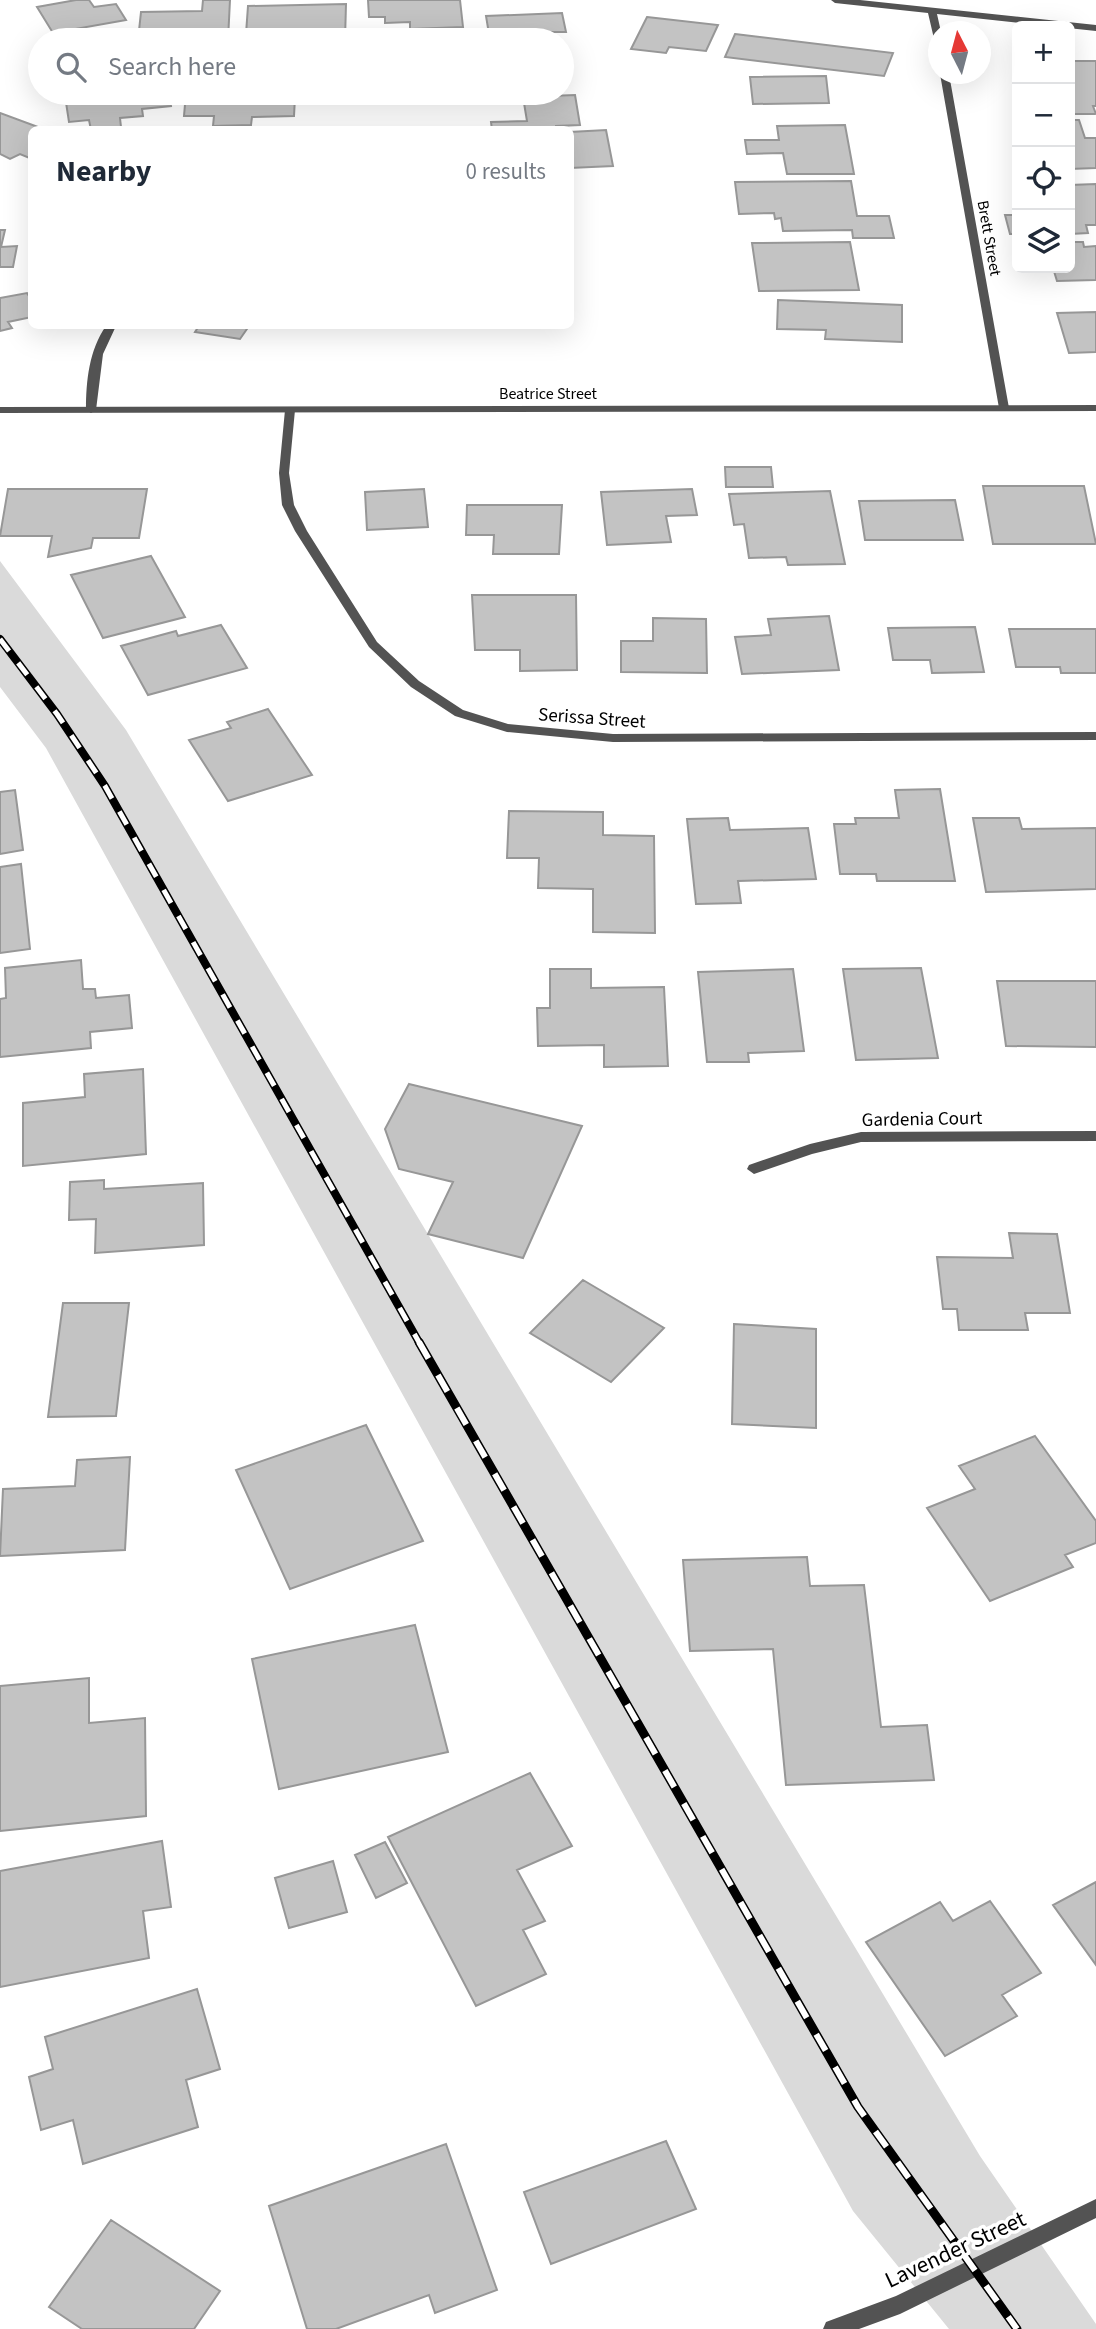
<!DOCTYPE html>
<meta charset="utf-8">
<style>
:root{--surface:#fff;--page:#f2f2f3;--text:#1f2937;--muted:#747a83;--line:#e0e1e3}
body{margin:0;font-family:"Source Sans 3",sans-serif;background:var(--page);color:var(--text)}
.controls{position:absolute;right:21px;top:21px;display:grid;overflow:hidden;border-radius:10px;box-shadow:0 7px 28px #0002}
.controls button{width:63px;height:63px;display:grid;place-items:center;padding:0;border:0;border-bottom:2px solid var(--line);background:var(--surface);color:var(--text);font:35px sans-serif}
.compass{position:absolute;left:928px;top:21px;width:63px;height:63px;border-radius:50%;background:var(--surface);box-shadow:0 7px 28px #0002;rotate:354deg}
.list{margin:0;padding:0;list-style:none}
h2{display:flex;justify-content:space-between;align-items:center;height:91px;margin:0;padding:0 28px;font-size:30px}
h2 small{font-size:23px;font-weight:400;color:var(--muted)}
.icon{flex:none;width:38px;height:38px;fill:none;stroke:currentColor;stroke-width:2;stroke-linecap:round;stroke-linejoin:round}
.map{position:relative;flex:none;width:1096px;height:2329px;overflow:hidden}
.search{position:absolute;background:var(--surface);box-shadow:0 7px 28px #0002;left:28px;top:28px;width:546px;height:77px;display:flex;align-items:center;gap:18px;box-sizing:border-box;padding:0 24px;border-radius:38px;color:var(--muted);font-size:26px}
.panel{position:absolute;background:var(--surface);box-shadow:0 7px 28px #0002;left:28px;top:126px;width:546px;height:203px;border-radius:10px}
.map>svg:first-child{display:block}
.green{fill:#dadada}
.building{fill:#c3c3c3;stroke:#979797;stroke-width:2}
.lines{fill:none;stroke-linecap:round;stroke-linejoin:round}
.minor{fill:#535353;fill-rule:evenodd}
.tertiary{fill:#535353;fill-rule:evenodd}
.rail-far1-casing{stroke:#000;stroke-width:8}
.rail-casing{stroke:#000;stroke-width:9}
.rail-far1{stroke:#fff;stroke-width:5;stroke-dasharray:15;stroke-linecap:butt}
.rail{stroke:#fff;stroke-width:6;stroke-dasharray:19;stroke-linecap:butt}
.labels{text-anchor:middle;stroke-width:7;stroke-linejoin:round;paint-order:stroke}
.far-street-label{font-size:16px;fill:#000;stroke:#fff}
.street-label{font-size:19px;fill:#000;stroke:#fff}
.near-street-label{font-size:23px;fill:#000;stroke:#fff}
</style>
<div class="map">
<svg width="1096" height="2329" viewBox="0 0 1096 2329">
<rect width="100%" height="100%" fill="#fff"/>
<path class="green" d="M 0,561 L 126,730 L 980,2156 L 1096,2324 L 1096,2329 L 949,2329 L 853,2211 L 46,748 L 0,687 Z"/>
<path class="building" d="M 76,0 L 89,0 L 94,7 L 116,4 L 126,20 L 53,33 L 37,7 Z
M 203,0 L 230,0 L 228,40 L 138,40 L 141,12 L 202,11 Z
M 368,0 L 460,0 L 463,27 L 410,29 L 410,22 L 385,23 L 385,17 L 369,17 Z
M 346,4 L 345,40 L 262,40 L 263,33 L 246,34 L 248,6 Z
M 562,13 L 566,32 L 547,32 L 548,39 L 490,40 L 486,16 Z
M 647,17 L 718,25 L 706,51 L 669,47 L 666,53 L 631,49 Z
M 735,34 L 893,53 L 884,76 L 725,57 Z
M 1070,61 L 1096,61 L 1096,106 L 1093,106 L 1096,114 L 1070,114 Z
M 826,76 L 829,103 L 753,104 L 750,77 Z
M 79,93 L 169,93 L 171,106 L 142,109 L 143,116 L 120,118 L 121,127 L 91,130 L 89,120 L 69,122 L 65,96 L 79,95 Z
M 186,93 L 256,93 L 255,98 L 295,97 L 294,116 L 252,117 L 251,125 L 213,126 L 214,116 L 184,116 Z
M 575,95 L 580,125 L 556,126 L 556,130 L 492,130 L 491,122 L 527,121 L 523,97 Z
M 0,113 L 46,130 L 32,130 L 32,159 L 20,154 L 10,159 L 0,154 Z
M 1070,120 L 1079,120 L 1085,138 L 1096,138 L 1096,168 L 1070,169 Z
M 845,125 L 854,174 L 787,174 L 783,153 L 747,154 L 745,140 L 779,140 L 777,126 Z
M 606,130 L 613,166 L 570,168 L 570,132 Z
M 851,181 L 857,216 L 889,216 L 894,238 L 853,238 L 852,230 L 783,231 L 781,218 L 775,219 L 774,213 L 739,214 L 735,182 Z
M 1096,184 L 1096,225 L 1086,225 L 1088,233 L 1070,234 L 1070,185 Z
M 1005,215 L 1017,215 L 1017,234 L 1010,234 Z
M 0,230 L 5,230 L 1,247 L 17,246 L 13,267 L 0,267 Z
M 850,242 L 859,290 L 759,291 L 752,243 Z
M 1070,242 L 1083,242 L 1084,247 L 1096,246 L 1096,280 L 1057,281 L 1053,268 L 1070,268 Z
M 27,293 L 32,301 L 32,317 L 8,322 L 12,328 L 0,331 L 0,298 Z
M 778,300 L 902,305 L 902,342 L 825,339 L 826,330 L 777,329 Z
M 1096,312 L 1096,352 L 1069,353 L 1057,313 Z
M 199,326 L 249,326 L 240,339 L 195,332 Z
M 725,467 L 771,467 L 773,487 L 726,487 Z
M 983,486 L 1084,486 L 1096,544 L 993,544 Z
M 8,489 L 147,489 L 139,538 L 93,538 L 91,548 L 48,557 L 52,536 L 0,536 Z
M 424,489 L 428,527 L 367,530 L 365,492 Z
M 692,489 L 697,515 L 666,516 L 671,542 L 607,545 L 601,492 Z
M 830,491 L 845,564 L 788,565 L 786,557 L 749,558 L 744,524 L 734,525 L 729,494 Z
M 955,500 L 963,540 L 865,540 L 859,501 Z
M 467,505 L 562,505 L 559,554 L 493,554 L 494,535 L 466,535 Z
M 151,556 L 185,617 L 103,638 L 71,575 Z
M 472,595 L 576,595 L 577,670 L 520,671 L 520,650 L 475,650 Z
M 829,616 L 839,670 L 742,674 L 735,637 L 771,635 L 768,619 Z
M 653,618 L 706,619 L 707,673 L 621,672 L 621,641 L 653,641 Z
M 221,625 L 247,668 L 148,695 L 121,646 L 176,631 L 178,636 Z
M 975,627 L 984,672 L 932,673 L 930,660 L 893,660 L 888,628 Z
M 1009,629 L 1096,629 L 1096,673 L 1061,673 L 1060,667 L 1016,667 Z
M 268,709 L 312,775 L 228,801 L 189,740 L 231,728 L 227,722 Z
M 940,789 L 955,881 L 877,881 L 876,874 L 840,874 L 834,824 L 856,824 L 855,818 L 899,818 L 895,790 Z
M 15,790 L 23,850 L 0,854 L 0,792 Z
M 509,811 L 603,812 L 603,835 L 654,836 L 655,933 L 593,932 L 593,889 L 538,888 L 539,858 L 507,858 Z
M 728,818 L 730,830 L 808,828 L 816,879 L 738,881 L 741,903 L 696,904 L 687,819 Z
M 973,818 L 1019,818 L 1022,829 L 1096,828 L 1096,889 L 986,892 Z
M 21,864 L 30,949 L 0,953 L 0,867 Z
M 81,960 L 83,989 L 95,989 L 96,998 L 129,995 L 132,1028 L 90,1032 L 91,1048 L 0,1057 L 0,999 L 6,998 L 5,968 Z
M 921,968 L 938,1058 L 856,1060 L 843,969 Z
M 550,969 L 591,969 L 591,988 L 664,987 L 668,1066 L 604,1067 L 604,1045 L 538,1046 L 537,1008 L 550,1008 Z
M 793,969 L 804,1051 L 748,1053 L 749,1062 L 707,1062 L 698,972 Z
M 997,981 L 1096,981 L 1096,1047 L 1006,1046 Z
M 143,1069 L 146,1154 L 23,1166 L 23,1103 L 85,1097 L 84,1074 Z
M 409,1084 L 582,1126 L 523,1258 L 428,1234 L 453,1182 L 399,1169 L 385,1129 Z
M 104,1180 L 104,1189 L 203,1183 L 204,1245 L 95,1253 L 96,1219 L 69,1220 L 70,1182 Z
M 1009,1233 L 1057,1234 L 1070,1313 L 1025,1313 L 1028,1330 L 959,1330 L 957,1309 L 943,1309 L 937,1257 L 1013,1258 Z
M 583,1280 L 664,1328 L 611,1382 L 530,1333 Z
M 63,1303 L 129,1303 L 116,1416 L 48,1417 Z
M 734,1324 L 816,1329 L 816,1428 L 732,1424 Z
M 366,1425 L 423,1541 L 290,1589 L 236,1470 Z
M 1035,1436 L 1096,1521 L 1096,1543 L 1065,1555 L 1073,1567 L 990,1601 L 927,1508 L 975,1489 L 959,1466 Z
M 130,1457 L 125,1550 L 0,1556 L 3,1489 L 75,1486 L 77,1460 Z
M 807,1557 L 810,1586 L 864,1585 L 881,1727 L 927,1725 L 934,1780 L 786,1785 L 773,1649 L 690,1651 L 683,1560 Z
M 415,1625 L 448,1752 L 279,1789 L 252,1659 Z
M 89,1678 L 89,1723 L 145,1718 L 146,1816 L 0,1831 L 0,1686 Z
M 530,1773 L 572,1846 L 517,1870 L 545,1921 L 523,1930 L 546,1974 L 476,2006 L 388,1837 Z
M 162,1841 L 171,1907 L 143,1911 L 149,1958 L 0,1987 L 0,1871 Z
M 385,1842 L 407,1883 L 376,1898 L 355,1855 Z
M 333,1861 L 347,1912 L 289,1928 L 275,1878 Z
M 1096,1882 L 1096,1965 L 1053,1905 Z
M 990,1901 L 1041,1973 L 1002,1995 L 1017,2016 L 945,2056 L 866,1942 L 940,1902 L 953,1921 Z
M 197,1989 L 220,2069 L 186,2080 L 198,2127 L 83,2164 L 73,2120 L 41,2130 L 29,2077 L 53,2069 L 45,2037 Z
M 666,2141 L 696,2209 L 551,2264 L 524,2192 Z
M 446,2144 L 497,2290 L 435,2313 L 429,2295 L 336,2329 L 307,2329 L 269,2206 Z
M 111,2220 L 220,2291 L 194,2329 L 82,2329 L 49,2307 Z"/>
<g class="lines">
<path class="minor" d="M 831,0 L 860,0 L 1096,25 L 1096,31 L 937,14 L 941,32 L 939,32 L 939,46 L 935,43 L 928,13 L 835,3 Z
M 940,74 L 949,74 L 1009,408 L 1004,411 L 999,408 Z
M 106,326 L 116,326 L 103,354 L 96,410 L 91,413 L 86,410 C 86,381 89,350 106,326 Z
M 290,407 L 295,410 L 289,473 L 294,505 L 307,531 L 377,642 L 419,681 L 463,710 L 508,724 L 613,734 L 1096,732 L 1096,740 L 613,742 L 507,732 L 455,716 L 411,687 L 369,647 L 295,531 L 282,505 L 279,473 L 285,410 Z
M 1096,1131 L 1096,1141 L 861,1142 L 812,1154 L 754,1174 L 747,1169 L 749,1165 L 810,1144 L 861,1132 Z
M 1096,2199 L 1096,2218 L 900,2314 L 859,2329 L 823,2329 L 826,2322 L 896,2296 Z"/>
<path class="tertiary" d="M 1096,405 L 1096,411 L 0,413 L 0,407 Z"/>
<g class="rail-far1-casing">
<path id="rail-far1" d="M 0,639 L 57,714 L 105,786 L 420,1344"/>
</g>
<g class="rail-casing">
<path id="rail" d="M 419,1342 L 858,2107 L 1017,2329"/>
</g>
<use href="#rail-far1" class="rail-far1"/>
<use href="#rail" class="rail"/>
</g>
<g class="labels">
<g class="far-street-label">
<text transform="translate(990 238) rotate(80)" y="6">Brett Street</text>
<text x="548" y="399">Beatrice Street</text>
</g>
<g class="street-label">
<text transform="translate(592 717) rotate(4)" y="7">Serissa Street</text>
<text transform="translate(922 1118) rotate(-1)" y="7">Gardenia Court</text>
</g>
<g class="near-street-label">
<text transform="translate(955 2249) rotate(-25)" y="8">Lavender Street</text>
</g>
</g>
</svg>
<div class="controls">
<button>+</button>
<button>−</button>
<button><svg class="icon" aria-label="locate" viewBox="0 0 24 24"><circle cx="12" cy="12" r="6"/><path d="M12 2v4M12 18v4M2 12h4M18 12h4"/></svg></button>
<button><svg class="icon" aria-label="layers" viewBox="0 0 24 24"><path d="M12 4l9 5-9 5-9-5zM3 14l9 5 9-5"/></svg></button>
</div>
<svg class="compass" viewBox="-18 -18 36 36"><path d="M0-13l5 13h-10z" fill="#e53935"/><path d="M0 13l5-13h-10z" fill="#747a83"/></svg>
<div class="search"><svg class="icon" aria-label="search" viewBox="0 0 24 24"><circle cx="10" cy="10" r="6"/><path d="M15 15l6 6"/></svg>Search here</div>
<section class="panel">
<h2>Nearby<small>0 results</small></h2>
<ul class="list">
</ul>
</section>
</div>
